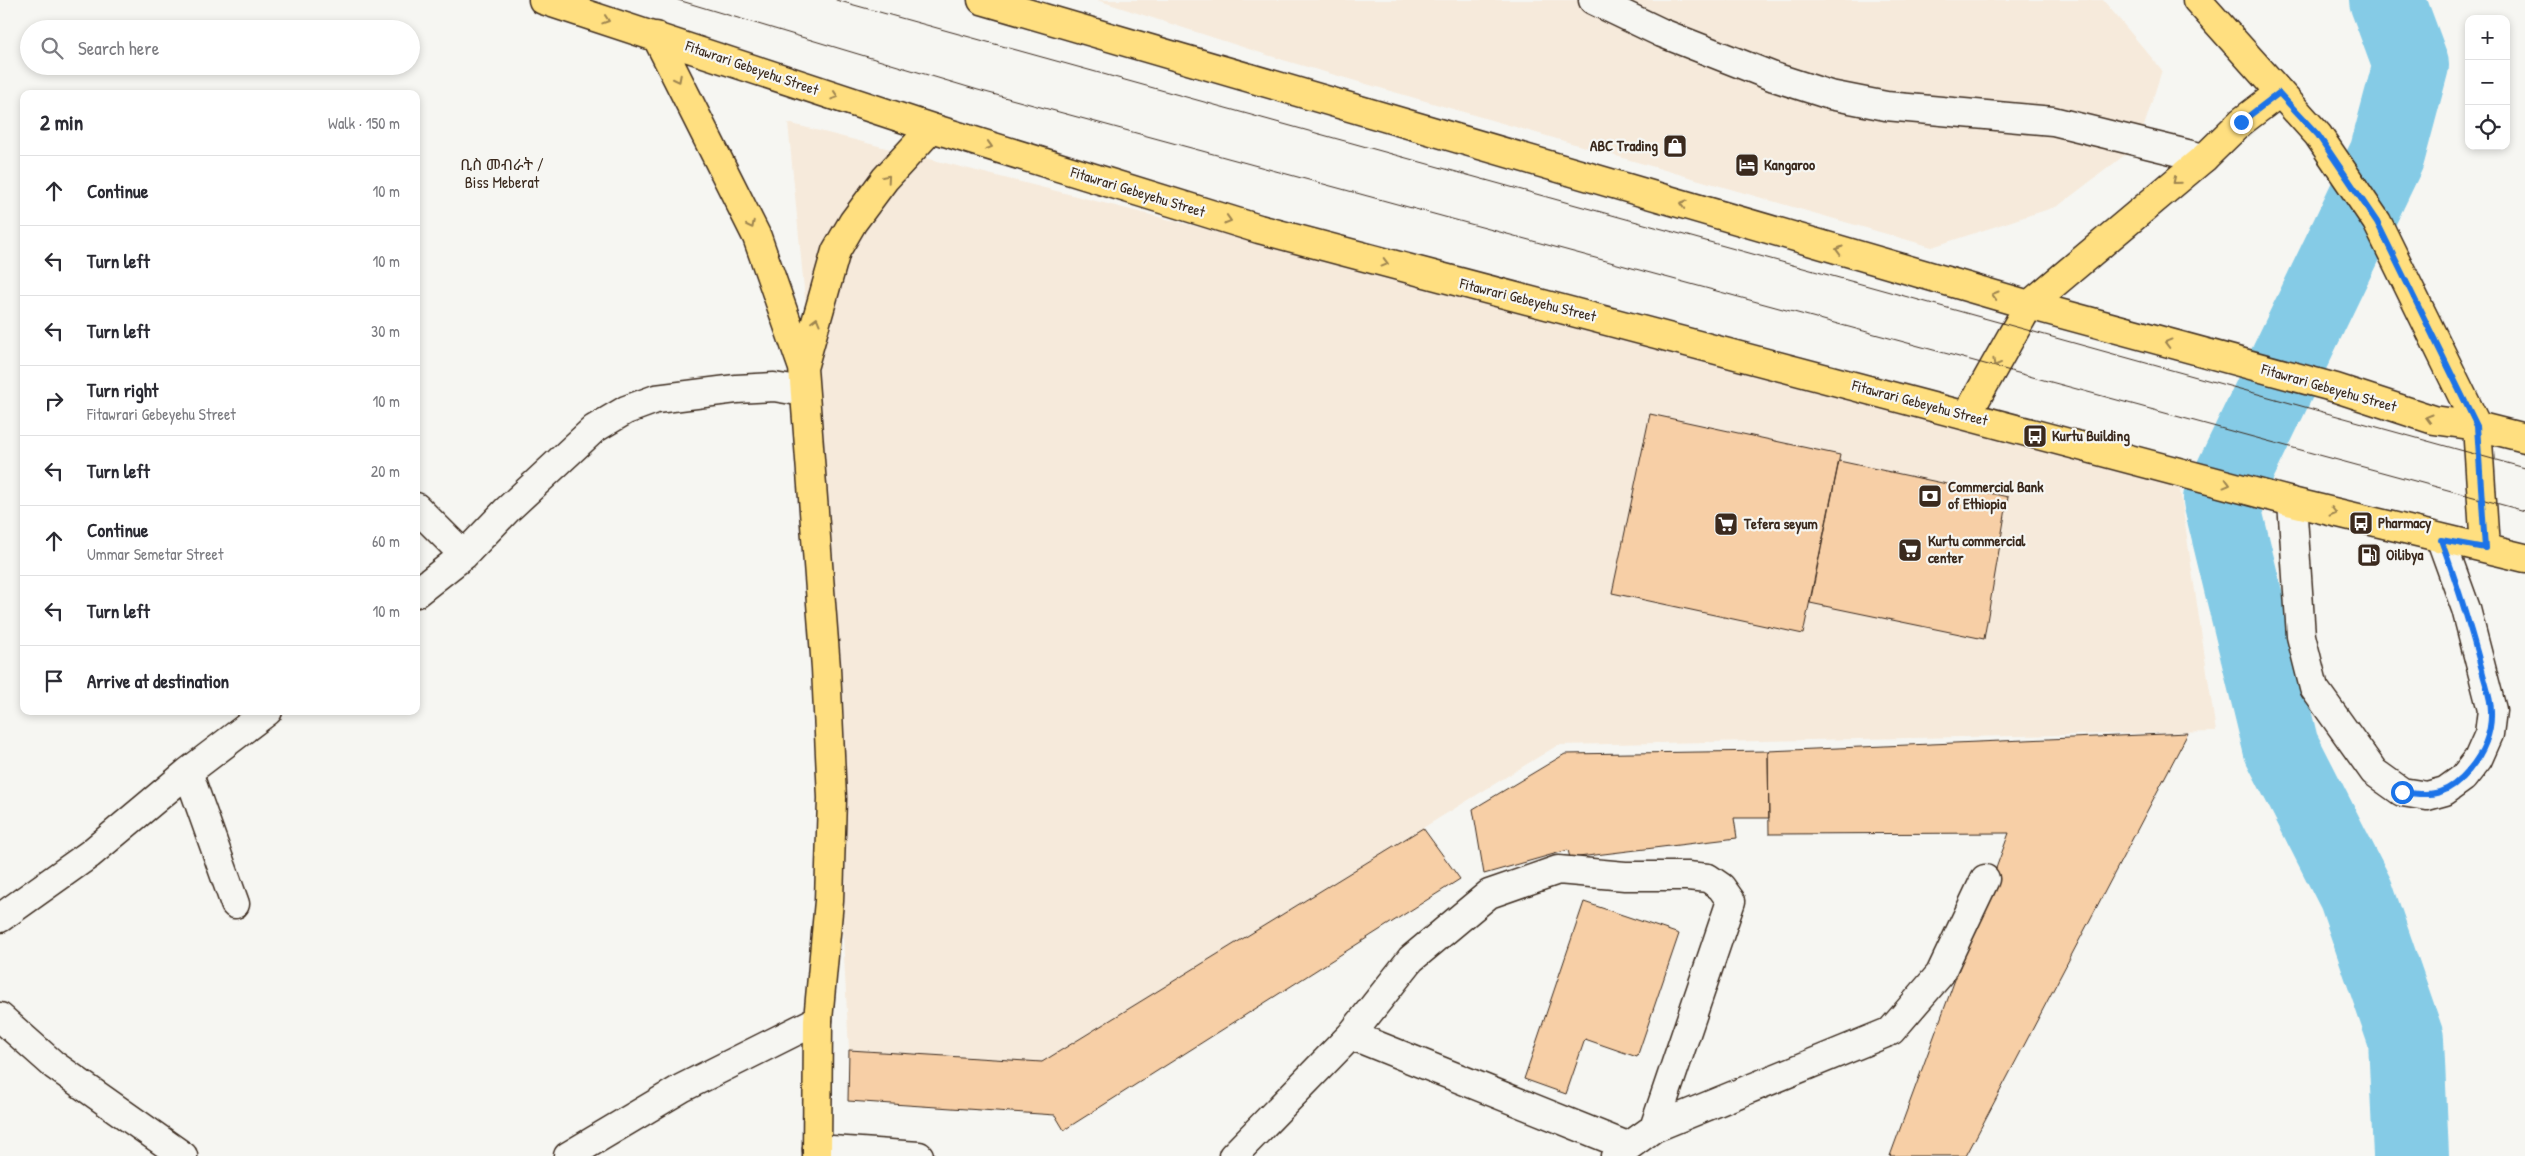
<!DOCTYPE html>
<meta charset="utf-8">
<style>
:root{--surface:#fff;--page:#f2f2f3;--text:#2b2b33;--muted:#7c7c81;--line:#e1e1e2}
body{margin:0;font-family:"Patrick Hand","Noto Sans Ethiopic",sans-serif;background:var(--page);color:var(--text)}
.controls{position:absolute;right:15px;top:15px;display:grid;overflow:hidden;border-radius:10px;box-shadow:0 2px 8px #0003}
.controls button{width:45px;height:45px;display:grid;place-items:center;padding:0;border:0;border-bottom:1px solid var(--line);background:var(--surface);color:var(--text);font:25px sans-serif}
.stop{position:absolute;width:15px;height:15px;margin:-11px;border:4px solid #1a73e8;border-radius:50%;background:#fff}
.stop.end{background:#1a73e8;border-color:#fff;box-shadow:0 1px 5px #0008}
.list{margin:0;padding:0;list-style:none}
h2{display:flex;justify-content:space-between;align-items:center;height:65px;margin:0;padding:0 20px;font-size:21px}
h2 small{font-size:16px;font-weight:400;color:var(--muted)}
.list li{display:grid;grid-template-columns:32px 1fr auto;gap:15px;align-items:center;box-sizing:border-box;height:70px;padding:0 20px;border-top:1px solid var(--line)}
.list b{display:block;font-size:19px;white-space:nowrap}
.list p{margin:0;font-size:16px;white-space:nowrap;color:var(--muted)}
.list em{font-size:16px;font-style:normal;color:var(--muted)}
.icon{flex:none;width:28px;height:28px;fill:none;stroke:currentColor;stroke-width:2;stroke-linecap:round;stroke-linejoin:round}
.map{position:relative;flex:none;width:2525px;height:1156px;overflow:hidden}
.search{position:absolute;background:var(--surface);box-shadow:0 2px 8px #0003;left:20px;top:20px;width:400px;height:55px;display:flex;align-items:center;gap:12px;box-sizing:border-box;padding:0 18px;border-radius:28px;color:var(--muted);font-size:19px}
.panel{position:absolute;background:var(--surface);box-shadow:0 2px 8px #0003;left:20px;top:90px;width:400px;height:625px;border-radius:10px}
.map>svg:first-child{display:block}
.built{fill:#f6eadb}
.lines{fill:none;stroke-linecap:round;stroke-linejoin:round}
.river{stroke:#85cbe6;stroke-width:76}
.building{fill:#f7cfa6;stroke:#3b2a1e}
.minor-casing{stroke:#3b2a1e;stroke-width:31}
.major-casing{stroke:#3b2a1e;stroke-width:31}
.minor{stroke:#f6f6f2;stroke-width:28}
.major{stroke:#ffdf80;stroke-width:28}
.tram{stroke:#3b2a1e;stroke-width:1}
.oneway{stroke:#9d844f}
.route{stroke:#1a73e8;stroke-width:6}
.labels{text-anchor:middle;stroke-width:4.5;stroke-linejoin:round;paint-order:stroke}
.street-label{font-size:15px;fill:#3b2a1e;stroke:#f6f6f2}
.poi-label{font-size:15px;font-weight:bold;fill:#3b2a1e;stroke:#f6f6f2;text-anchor:start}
.neighbourhood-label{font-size:16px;fill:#3b2a1e;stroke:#f6f6f2}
</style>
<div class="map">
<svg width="2525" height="1156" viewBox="0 0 2525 1156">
<rect width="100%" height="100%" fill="#f6f6f2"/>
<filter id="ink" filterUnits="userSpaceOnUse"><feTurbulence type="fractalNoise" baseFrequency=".02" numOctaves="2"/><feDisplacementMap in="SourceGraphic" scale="10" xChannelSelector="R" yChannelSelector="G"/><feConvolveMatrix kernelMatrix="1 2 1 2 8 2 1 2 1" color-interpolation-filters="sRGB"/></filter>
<g filter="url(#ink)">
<path class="built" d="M 1097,0 L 2103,0 L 2162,70 L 2138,145 L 2058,206 L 1932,247 L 1283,60 Z
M 788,123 L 1966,422 L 2177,470 L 2216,732 L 1558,745 L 1042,1062 L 849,1050 L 814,392 Z"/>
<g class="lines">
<path class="river" d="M 2387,0 L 2411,65 L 2387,155 L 2221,500 L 2281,747 L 2356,894 L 2406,1039 L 2411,1156"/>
</g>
<path class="building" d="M 1650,414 L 1840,455 L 1803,634 L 1612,593 Z
M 1839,461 L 2008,497 L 1984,639 L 1810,603 Z
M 2188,733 L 1966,1156 L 1890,1156 L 2009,833 L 1769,834 L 1768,751 Z
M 1768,751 L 1769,818 L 1734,818 L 1737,838 L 1570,858 L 1568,850 L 1484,874 L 1473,809 L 1565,754 Z
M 1423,828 L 1460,879 L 1064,1130 L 1055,1115 L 848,1101 L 849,1050 L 1042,1062 Z
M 1584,902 L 1679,934 L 1637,1057 L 1585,1039 L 1566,1094 L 1524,1079 Z"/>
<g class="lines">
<g class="minor-casing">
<path id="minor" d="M 1593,0 L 1662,33 L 1774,77 L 1830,95 L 1886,106 L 2053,121 L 2204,158
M 2292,502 L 2301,636 L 2314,688 L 2374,772 L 2402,792 L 2427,796 L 2445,791 L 2463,778 L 2478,759 L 2489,734 L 2492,710 L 2466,609 L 2441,540
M 416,507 L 464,555
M 416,593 L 464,555 L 507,510 L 594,429 L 626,410 L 656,399 L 736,389 L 774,387 L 804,392
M 188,772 L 235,904
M 0,918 L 90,854 L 188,772 L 268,711
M 0,1017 L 54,1065 L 183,1156
M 1351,1035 L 1627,1146
M 817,1149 L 919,1156
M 568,1156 L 682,1088 L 818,1020
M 1233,1156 L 1351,1035 L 1411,959 L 1489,894 L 1558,870 L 1625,876 L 1687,876 L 1708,878 L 1721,887 L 1731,901 L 1654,1128
M 1615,1156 L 1654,1128 L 1891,1031 L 1940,974 L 1985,879"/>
</g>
<g class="major-casing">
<path id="major" d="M 543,0 L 932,128 L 1259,229 L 2292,502 L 2525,558
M 982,0 L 2029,305 L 2336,388 L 2434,420 L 2477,426 L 2525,438
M 2197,0 L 2318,135 L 2377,222 L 2477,426 L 2485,548
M 656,36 L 757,237 L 803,368
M 1967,415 L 2029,305 L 2204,158 L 2241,122 L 2279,93
M 817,1156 L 818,1020 L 829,901 L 832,798 L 826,668 L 803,368 L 836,251 L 853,222 L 885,179 L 932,128"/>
</g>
<use href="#minor" class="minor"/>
<use href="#major" class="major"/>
<path class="tram" d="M 678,0 L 978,90 L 2525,511
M 836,0 L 2525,468"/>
</g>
<defs><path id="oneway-chevron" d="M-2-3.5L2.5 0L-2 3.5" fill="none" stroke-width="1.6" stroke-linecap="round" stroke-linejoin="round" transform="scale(1.25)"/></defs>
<g class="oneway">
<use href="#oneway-chevron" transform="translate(606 20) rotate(18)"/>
<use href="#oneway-chevron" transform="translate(678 79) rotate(63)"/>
<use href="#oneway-chevron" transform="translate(835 96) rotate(18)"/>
<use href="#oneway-chevron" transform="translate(989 146) rotate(17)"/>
<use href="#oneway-chevron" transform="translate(887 178) rotate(-49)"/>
<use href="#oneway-chevron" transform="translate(2176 181) rotate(140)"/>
<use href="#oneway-chevron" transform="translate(1683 204) rotate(-164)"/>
<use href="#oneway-chevron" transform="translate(1228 220) rotate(17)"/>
<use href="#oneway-chevron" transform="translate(751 225) rotate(63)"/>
<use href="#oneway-chevron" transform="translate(1839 250) rotate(-164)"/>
<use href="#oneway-chevron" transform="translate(1385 263) rotate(15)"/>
<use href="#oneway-chevron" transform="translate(1995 295) rotate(-164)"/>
<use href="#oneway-chevron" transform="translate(816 321) rotate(-75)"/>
<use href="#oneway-chevron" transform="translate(2168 343) rotate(-165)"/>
<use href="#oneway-chevron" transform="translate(1996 363) rotate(119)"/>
<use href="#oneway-chevron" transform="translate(2429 418) rotate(-164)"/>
<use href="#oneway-chevron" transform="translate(2227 484) rotate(15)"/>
<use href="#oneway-chevron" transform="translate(2333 512) rotate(14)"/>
</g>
</g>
<g class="lines" filter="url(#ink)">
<path class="route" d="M 2241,122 L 2279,93 L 2318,135 L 2377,222 L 2477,426 L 2485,548 L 2441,540 C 2457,583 2470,626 2482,670 C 2485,683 2491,698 2491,711 C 2492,733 2483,753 2469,770 C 2448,795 2433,797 2402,792"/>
</g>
<defs>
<g id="shop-square" transform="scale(1.25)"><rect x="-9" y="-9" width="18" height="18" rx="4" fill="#3b2a1e" stroke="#f6f6f2"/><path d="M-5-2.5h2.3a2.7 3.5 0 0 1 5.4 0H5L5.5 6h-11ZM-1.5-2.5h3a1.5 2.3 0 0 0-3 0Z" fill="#fff"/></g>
<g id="hotel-square" transform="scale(1.25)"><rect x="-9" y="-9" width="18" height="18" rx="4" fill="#3b2a1e" stroke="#f6f6f2"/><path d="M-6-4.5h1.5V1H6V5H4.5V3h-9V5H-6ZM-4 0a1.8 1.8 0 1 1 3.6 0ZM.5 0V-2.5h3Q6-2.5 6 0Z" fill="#fff"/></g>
<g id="bus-square" transform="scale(1.25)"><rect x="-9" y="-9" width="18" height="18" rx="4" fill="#3b2a1e" stroke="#f6f6f2"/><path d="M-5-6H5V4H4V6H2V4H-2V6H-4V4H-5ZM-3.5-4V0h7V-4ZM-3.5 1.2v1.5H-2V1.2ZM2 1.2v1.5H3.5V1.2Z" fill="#fff"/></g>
<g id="bank-square" transform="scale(1.25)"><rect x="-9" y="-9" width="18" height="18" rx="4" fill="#3b2a1e" stroke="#f6f6f2"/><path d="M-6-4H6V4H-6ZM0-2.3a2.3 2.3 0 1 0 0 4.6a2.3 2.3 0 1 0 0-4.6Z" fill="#fff"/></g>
<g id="supermarket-square" transform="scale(1.25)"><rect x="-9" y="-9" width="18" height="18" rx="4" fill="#3b2a1e" stroke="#f6f6f2"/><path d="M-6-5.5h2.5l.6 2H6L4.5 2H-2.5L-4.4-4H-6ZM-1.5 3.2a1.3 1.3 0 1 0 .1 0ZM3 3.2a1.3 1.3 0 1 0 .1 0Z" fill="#fff"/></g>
<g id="fuel-square" transform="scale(1.25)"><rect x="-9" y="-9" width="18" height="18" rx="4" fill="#3b2a1e" stroke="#f6f6f2"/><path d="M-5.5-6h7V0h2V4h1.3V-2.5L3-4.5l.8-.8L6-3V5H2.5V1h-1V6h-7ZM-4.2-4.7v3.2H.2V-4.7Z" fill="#fff"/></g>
</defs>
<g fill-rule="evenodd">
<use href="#shop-square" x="1675" y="146"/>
<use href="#hotel-square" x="1747" y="165"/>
<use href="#bus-square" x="2035" y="436"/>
<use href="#bank-square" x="1930" y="496"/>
<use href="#bus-square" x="2361" y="523"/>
<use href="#supermarket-square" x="1726" y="524"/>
<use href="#supermarket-square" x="1910" y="550"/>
<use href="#fuel-square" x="2369" y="555"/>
</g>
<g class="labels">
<g class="street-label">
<text transform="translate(752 68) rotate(19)" y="5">Fitawrari Gebeyehu Street</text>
<text transform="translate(1138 192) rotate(17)" y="5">Fitawrari Gebeyehu Street</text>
<text transform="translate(1528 300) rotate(14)" y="5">Fitawrari Gebeyehu Street</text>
<text transform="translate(2329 388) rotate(16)" y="5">Fitawrari Gebeyehu Street</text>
<text transform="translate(1920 403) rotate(15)" y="5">Fitawrari Gebeyehu Street</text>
</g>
<g class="poi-label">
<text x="1658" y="151" text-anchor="end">ABC Trading</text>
<text x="1764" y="170">Kangaroo</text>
<text x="2052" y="441">Kurtu Building</text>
<text x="1948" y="492">Commercial Bank<tspan x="1948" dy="17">of Ethiopia</tspan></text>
<text x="2378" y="528">Pharmacy</text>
<text x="1744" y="529">Tefera seyum</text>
<text x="1928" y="546">Kurtu commercial<tspan x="1928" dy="17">center</tspan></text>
<text x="2386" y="560">Oilibya</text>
</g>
<g class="neighbourhood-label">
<text x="502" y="170">ቢስ መብራት /<tspan x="502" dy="18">Biss Meberat</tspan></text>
</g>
</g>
</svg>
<div class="controls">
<button>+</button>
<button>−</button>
<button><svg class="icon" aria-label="locate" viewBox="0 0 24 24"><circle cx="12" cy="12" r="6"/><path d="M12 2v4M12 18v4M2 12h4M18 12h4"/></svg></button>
</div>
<div class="stop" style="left:2402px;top:792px"></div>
<div class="stop end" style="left:2241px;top:122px"></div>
<div class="search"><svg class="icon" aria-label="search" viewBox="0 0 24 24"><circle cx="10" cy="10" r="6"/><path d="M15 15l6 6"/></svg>Search here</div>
<section class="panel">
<h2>2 min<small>Walk · 150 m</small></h2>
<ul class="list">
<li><svg class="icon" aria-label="ahead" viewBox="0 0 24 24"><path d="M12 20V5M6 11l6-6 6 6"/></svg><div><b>Continue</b></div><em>10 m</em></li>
<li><svg class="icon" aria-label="left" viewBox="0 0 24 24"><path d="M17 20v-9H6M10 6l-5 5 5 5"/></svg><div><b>Turn left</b></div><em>10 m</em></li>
<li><svg class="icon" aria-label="left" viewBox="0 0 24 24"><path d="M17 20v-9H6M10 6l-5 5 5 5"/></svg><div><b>Turn left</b></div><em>30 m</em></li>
<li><svg class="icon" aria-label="right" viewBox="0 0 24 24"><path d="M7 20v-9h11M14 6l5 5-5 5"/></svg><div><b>Turn right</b><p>Fitawrari Gebeyehu Street</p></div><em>10 m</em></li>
<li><svg class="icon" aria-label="left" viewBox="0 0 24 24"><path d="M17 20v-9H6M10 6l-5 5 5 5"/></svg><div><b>Turn left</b></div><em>20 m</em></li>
<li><svg class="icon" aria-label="ahead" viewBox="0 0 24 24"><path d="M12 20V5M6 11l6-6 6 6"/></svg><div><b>Continue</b><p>Ummar Semetar Street</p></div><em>60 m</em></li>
<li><svg class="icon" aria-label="left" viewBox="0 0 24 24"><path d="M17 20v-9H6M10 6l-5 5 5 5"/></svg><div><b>Turn left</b></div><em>10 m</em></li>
<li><svg class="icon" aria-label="arrive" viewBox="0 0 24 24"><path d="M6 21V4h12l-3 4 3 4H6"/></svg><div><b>Arrive at destination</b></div></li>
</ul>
</section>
</div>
